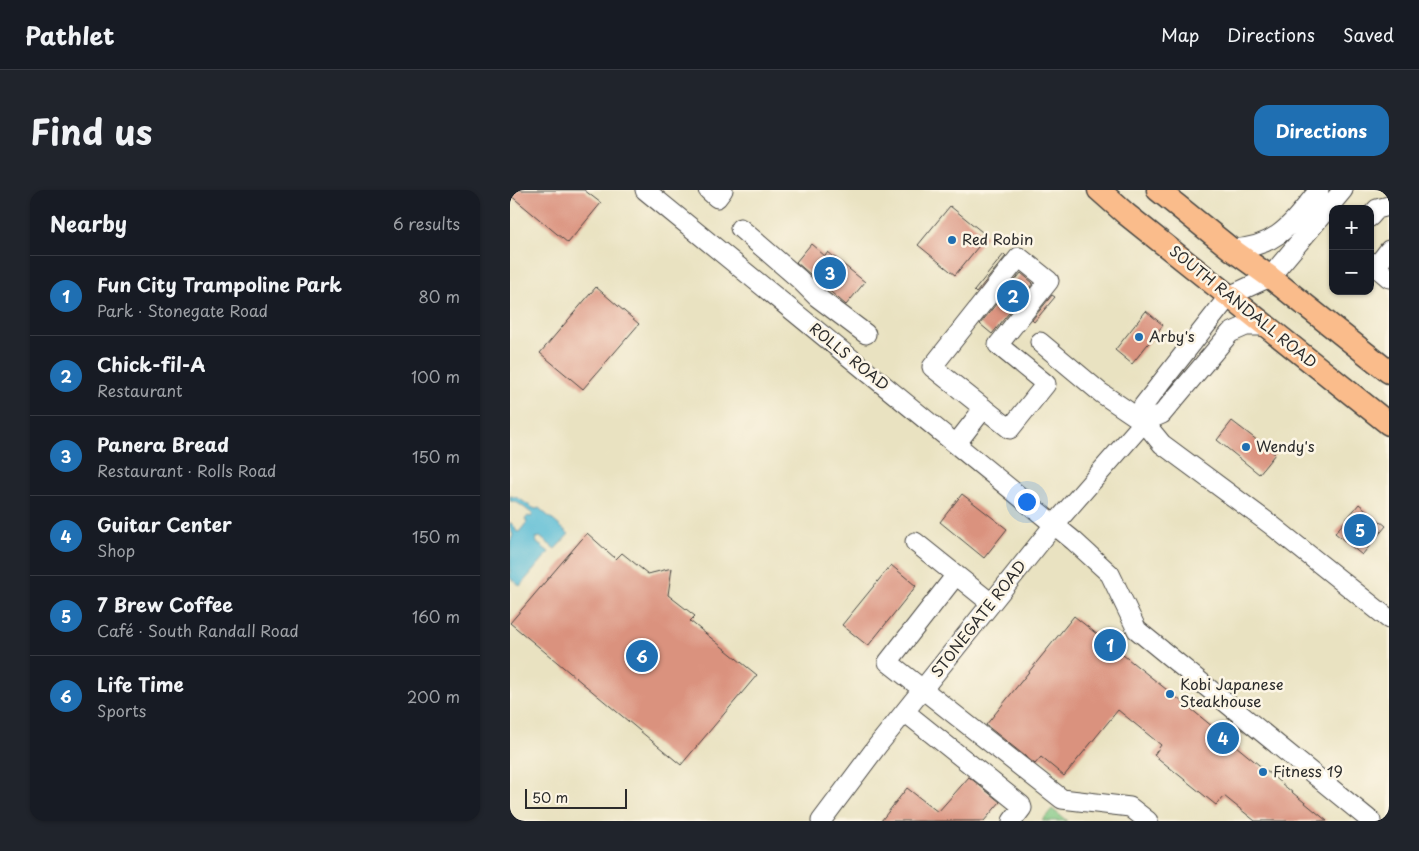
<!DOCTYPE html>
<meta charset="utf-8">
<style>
:root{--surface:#171b24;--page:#20242c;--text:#f1f3f6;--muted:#9ea1a6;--line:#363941;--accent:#1f6fb2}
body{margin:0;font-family:"Playpen Sans",sans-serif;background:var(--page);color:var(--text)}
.controls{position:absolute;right:15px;top:15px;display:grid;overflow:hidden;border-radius:10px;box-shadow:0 1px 4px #0004}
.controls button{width:45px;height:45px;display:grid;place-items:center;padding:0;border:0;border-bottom:1px solid var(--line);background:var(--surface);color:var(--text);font:25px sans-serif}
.scale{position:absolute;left:15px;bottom:12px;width:102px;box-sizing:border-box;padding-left:5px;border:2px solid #2b2b2b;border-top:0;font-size:14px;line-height:18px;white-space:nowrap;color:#2b2b2b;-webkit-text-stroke:4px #fcf5e5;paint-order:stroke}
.you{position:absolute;left:516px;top:311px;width:18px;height:18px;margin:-12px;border:4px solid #fff;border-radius:50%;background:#1a73e8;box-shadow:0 0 0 8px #1a73e833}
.badge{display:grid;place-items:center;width:32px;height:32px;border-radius:50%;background:var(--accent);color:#fff;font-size:16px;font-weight:700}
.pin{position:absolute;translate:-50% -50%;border:2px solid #fff;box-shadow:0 1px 5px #0006}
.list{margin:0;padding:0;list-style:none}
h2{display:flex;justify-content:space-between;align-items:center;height:65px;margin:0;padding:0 20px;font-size:21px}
h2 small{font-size:16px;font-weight:400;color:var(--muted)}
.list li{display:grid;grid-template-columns:32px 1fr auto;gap:15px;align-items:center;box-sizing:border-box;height:80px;padding:0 20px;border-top:1px solid var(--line)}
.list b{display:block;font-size:19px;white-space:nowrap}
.list p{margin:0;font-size:16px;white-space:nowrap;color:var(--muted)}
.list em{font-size:16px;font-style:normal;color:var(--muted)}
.map{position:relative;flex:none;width:879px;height:631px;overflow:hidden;border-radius:15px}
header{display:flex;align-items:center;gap:30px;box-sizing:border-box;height:70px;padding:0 25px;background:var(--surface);border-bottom:1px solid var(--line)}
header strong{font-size:24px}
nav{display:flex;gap:28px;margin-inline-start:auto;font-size:18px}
.intro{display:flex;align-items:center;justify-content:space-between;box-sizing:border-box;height:120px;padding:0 30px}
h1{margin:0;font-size:35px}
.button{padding:12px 22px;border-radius:15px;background:var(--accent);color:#fff;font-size:18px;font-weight:700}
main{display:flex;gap:30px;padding:0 30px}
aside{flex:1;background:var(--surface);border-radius:15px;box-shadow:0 1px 4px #0004}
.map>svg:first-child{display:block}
.green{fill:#7ec682;stroke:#547856}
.water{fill:#57bbd5;stroke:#417380}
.building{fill:#da927e}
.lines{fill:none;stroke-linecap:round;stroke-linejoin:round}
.minor-casing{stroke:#484642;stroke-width:21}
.major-casing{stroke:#484642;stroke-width:25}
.minor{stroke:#fff;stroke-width:19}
.major{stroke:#fabc8b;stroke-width:22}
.poi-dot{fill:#1f6fb2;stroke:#fcf5e5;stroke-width:2}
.labels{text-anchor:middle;stroke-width:5;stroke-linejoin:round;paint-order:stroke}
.poi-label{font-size:15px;fill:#2b2b2b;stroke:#fcf5e5;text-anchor:start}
.street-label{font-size:15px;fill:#2b2b2b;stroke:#fcf5e5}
</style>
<header>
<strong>Pathlet</strong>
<nav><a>Map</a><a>Directions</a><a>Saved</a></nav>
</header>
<div class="intro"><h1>Find us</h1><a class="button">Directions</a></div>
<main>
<aside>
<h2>Nearby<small>6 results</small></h2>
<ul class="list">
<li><span class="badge">1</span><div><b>Fun City Trampoline Park</b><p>Park · Stonegate Road</p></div><em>80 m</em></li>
<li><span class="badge">2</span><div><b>Chick-fil-A</b><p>Restaurant</p></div><em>100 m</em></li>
<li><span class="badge">3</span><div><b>Panera Bread</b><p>Restaurant · Rolls Road</p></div><em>150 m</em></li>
<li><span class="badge">4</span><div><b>Guitar Center</b><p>Shop</p></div><em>150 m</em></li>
<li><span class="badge">5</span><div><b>7 Brew Coffee</b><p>Café · South Randall Road</p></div><em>160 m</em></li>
<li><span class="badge">6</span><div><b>Life Time</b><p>Sports</p></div><em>200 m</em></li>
</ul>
</aside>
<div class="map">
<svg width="879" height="631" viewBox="0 0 879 631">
<rect width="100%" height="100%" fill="#fcf5e5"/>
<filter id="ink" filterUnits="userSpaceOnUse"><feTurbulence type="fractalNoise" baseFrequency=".02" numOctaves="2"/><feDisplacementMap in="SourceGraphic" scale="10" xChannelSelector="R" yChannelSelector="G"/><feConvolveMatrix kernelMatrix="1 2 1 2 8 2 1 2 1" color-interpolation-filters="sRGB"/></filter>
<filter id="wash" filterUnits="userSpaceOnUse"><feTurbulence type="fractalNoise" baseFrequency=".0096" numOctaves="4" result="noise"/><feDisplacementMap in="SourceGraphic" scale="20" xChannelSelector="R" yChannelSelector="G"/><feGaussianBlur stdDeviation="1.12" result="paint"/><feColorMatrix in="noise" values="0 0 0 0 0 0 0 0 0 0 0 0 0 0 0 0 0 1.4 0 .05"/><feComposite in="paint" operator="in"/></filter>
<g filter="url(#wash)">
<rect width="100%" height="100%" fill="#e9e2c1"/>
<path class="green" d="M 542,619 L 557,631 L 532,631 Z"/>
<path class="water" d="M 0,306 C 12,307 16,316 26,319 L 29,318 L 59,344 L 45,359 L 30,347 L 26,348 L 27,353 L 39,362 L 10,396 L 0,388 L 0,352 L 3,345 L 0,338 L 0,332 L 5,337 L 6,341 L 9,342 L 17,332 L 15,329 L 18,326 L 21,327 L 23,324 C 16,320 9,311 0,311 Z"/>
<g id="blocks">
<path class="building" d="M 0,0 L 74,0 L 91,13 L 58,53 L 0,5 Z
M 440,16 L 477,46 L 445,85 L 408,55 Z
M 301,54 L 315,66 L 318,62 L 355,92 L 336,115 L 286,72 Z
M 494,64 L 496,66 L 466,103 L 464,101 Z
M 511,83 L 523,93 L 482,144 L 470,134 Z
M 86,97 L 129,134 L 73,199 L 30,163 Z
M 542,105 L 545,107 L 524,132 L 522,130 Z
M 636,121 L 653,135 L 622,174 L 605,160 Z
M 722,231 L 765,264 L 749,284 L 707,250 Z
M 452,304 L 497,339 L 474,368 L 430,332 Z
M 849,314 L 876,336 L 852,365 L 825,343 Z
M 77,343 L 106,369 L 112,363 L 138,384 L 162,378 L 158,405 L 185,426 L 180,431 L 247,485 L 171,575 L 0,433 Z
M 381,375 L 406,396 L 358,456 L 332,435 Z
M 564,426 L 686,523 L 817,631 L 745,631 L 714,606 L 706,615 L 644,565 L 651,555 L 608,520 L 554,586 L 531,567 L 525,574 L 476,535 Z
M 459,587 L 490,612 L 474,631 L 371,631 L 397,598 L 428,622 Z"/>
</g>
</g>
<g filter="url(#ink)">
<use href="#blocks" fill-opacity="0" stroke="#484642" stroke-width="1"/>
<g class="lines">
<g class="minor-casing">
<path id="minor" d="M 135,0 L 564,351 L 600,384 L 627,440 L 861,631
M 198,0 L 207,8 L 213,0
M 860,27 L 867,19 L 879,16
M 230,38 L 289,89 L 307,107 L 356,144
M 721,59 C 767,58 782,33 809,0
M 509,67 L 539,91 L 488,155 L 536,194 L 500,239 L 422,177 Z
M 860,72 L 879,88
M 866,77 L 879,60
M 530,152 L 591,203 L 634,232 L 652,254 L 760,334 L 879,429
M 634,232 L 633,216 L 719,106 L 760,87 L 833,0
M 446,254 L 474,218
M 405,352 L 481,413
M 446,385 L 378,472 L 552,609 L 620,617 L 638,631
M 395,522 L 511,615 L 512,618 L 502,631
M 311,631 L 368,555 L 544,335 L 634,232 L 652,224 L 720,143 L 736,136 L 758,136"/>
</g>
<g class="major-casing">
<path id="major" d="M 589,0 L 616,24 L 879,234
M 648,0 L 721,59 L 760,87 L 879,182"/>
</g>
<use href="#minor" class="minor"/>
<use href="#major" class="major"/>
</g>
</g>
<g class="poi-dot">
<circle cx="442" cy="50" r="5"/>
<circle cx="629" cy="147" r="5"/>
<circle cx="736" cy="257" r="5"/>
<circle cx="660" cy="504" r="5"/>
<circle cx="753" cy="582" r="5"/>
</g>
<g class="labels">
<g class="poi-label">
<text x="452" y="55">Red Robin</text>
<text x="639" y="152">Arby's</text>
<text x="746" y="262">Wendy's</text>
<text x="670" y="500">Kobi Japanese<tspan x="670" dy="17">Steakhouse</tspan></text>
<text x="763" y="587">Fitness 19</text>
</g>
<g class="street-label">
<text transform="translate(733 117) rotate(39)" y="5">SOUTH RANDALL ROAD</text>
<text transform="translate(339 167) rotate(39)" y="5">ROLLS ROAD</text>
<text transform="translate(469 429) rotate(-52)" y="5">STONEGATE ROAD</text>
</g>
</g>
</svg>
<div class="controls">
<button>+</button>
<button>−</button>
</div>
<div class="scale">50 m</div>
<div class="you"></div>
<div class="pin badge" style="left:600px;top:455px">1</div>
<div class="pin badge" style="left:503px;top:106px">2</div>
<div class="pin badge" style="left:320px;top:83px">3</div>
<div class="pin badge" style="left:713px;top:548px">4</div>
<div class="pin badge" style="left:850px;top:340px">5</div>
<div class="pin badge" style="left:132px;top:466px">6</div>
</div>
</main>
